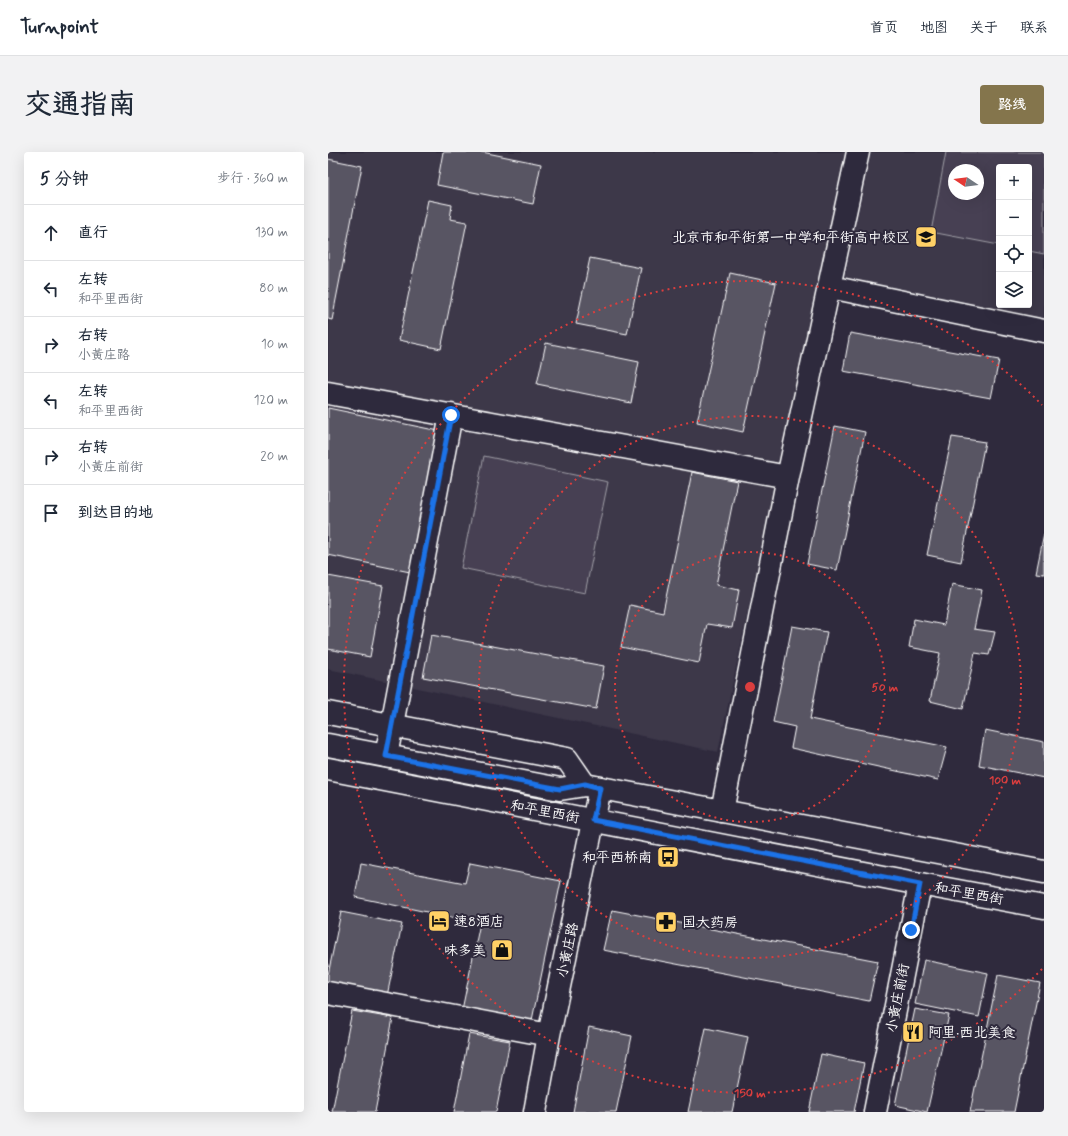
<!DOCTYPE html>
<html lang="zh">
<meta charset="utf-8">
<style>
:root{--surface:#fff;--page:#f2f2f3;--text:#1f2937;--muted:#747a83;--line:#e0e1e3;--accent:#84754c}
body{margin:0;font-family:Mynerve,"LXGW WenKai TC",sans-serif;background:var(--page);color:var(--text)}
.controls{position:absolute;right:12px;top:12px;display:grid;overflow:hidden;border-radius:4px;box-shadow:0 4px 16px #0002}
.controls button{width:36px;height:36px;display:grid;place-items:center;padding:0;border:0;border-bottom:1px solid var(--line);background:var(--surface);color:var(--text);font:20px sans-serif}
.compass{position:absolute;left:620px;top:12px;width:36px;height:36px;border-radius:50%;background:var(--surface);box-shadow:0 4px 16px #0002;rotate:283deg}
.stop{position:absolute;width:12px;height:12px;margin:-9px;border:3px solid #1a73e8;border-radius:50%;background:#fff}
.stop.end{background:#1a73e8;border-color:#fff;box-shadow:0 1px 4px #0008}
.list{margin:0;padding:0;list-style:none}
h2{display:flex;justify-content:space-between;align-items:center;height:52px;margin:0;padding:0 16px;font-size:17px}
h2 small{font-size:13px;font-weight:400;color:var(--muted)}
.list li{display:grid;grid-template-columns:26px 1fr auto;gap:12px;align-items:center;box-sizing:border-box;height:56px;padding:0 16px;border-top:1px solid var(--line)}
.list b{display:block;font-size:15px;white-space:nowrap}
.list p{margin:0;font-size:13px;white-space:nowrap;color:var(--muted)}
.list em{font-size:13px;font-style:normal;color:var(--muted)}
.icon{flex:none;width:22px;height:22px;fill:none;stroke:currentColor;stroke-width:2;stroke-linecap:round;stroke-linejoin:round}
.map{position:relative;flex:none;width:716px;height:960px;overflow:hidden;border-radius:4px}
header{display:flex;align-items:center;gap:24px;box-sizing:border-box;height:56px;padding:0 20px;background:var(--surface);border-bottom:1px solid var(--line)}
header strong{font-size:19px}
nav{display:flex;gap:22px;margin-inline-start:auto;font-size:14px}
.intro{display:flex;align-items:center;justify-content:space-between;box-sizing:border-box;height:96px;padding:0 24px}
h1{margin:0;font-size:28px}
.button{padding:10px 18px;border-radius:4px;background:var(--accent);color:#fff;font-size:14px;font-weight:700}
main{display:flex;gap:24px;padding:0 24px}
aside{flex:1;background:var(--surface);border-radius:4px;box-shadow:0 4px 16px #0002}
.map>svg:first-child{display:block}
.built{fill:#3c3749;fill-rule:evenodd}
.green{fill:#464152;stroke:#a2a0a8;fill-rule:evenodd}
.building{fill:#595564;stroke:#fff}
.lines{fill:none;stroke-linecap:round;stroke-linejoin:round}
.minor-casing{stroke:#fff;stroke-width:25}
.major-casing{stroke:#fff;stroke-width:25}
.minor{stroke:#2f2a3d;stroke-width:22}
.major{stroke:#2f2a3d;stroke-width:22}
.route{stroke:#1a73e8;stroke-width:5}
.ring{fill:none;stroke:#da3e3e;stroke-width:2;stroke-dasharray:2 4}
.labels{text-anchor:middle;stroke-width:4;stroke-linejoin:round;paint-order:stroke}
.poi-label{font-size:14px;fill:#fff;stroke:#2f2a3d;text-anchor:end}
.street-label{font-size:14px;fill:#fff;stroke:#2f2a3d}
.centre{fill:#da3e3e;stroke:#2f2a3d;stroke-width:2}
.ring-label{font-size:12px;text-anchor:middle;font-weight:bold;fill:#da3e3e;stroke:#2f2a3d;stroke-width:4;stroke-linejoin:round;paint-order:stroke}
</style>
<header>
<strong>Turnpoint</strong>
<nav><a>首页</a><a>地图</a><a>关于</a><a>联系</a></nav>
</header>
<div class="intro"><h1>交通指南</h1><a class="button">路线</a></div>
<main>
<aside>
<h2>5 分钟<small>步行 · 360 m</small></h2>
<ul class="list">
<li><svg class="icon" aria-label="ahead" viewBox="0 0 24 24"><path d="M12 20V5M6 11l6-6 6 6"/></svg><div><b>直行</b></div><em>130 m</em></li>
<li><svg class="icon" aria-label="left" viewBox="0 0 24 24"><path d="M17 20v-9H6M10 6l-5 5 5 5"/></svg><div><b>左转</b><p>和平里西街</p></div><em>80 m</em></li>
<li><svg class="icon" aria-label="right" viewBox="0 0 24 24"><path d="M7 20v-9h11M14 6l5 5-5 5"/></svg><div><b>右转</b><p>小黄庄路</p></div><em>10 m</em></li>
<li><svg class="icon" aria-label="left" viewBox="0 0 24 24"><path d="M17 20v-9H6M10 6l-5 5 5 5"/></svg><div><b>左转</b><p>和平里西街</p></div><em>120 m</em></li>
<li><svg class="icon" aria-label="right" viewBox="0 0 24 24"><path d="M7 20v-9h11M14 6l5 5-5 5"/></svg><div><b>右转</b><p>小黄庄前街</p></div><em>20 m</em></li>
<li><svg class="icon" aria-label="arrive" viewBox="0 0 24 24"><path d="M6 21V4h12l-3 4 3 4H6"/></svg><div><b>到达目的地</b></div></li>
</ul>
</aside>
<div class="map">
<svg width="716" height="960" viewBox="0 0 716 960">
<rect width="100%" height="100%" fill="#2f2a3d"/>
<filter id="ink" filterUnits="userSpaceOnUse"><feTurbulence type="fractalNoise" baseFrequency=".025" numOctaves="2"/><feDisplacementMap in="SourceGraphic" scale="8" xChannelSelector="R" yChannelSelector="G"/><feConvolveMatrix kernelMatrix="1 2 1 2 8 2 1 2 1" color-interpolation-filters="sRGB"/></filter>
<g filter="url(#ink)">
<path class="built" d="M 0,0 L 518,0 L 390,600 L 0,517 Z
M 543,0 L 716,0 L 716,169 L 516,128 ZM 671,15 L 701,15 L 701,153 L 671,153 ZM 626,18 L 650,18 L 650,42 L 626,42 Z"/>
<path class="green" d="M 618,0 L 716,0 L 716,102 L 701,99 L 701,15 L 671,15 L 671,93 L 603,80 ZM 626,18 L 650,18 L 650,42 L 626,42 Z
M 156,304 L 280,330 L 257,441 L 133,416 Z"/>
<path class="building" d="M 115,0 L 154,0 L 213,12 L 205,52 L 109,33 Z
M 0,7 L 34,14 L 4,168 L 0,167 Z
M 100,48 L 124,53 L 122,67 L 139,70 L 113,197 L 71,188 Z
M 262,106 L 313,116 L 299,182 L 248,172 Z
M 402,121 L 448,131 L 415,280 L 369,270 Z
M 522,181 L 671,208 L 663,246 L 515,219 Z
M 218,191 L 311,210 L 303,251 L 209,232 Z
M 0,256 L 111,279 L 82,420 L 0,403 Z
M 507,274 L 537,280 L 509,418 L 479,412 Z
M 624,285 L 657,290 L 633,410 L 599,403 Z
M 364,320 L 409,329 L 388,433 L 411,438 L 404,476 L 379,472 L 371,511 L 293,495 L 302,453 L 335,460 Z
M 716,382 L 716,422 L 708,421 Z
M 0,424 L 55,434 L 42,505 L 0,497 Z
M 624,432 L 654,438 L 646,477 L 667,480 L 661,503 L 647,501 L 635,557 L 602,549 L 612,501 L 581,495 L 586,467 L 616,473 Z
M 464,474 L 499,480 L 482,567 L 619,595 L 610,628 L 463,596 L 467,575 L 445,570 Z
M 103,483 L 276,514 L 268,557 L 95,525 Z
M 657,578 L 716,590 L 716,626 L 651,613 Z
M 33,711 L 137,731 L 142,711 L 233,729 L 203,873 L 134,858 L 152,771 L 27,745 Z
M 284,758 L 550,809 L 541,849 L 275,798 Z
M 13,760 L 74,772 L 59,844 L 0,833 L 0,823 Z
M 596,808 L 660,821 L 651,865 L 587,852 Z
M 670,823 L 712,831 L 686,960 L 642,960 Z
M 587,857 L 621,863 L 599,960 L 567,953 Z
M 24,859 L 65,866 L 47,960 L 4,960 Z
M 261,875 L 304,884 L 288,960 L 245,960 Z
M 378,876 L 420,885 L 404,960 L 360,960 Z
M 141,882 L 182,889 L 168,960 L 126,960 Z
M 493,902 L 536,911 L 526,960 L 481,960 Z"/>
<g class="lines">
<g class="minor-casing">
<path id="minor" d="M 502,135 L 716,179
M 0,241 L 460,325
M 0,561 L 239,607 L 257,633
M 58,604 L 123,263
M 394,659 L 460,325 L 530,0
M 0,841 L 221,883
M 207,960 L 221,883 L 272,636
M 547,960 L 592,732"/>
</g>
<g class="major-casing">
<path id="major" d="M 0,593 L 232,637 L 257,633 L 716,720
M 0,617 L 592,732 L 716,755"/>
</g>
<use href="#minor" class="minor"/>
<use href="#major" class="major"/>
</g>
</g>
<g class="lines" filter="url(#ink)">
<path class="route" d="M 123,263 L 58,604 L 232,637 L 257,632 L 272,636 L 265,668 L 592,732 L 583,778"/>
</g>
<g class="ring">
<circle cx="422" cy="535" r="135"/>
<circle cx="422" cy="535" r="271"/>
<path d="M714 817A406 406 0 1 1 714 253"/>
</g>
<defs>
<g id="school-square" transform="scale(1.15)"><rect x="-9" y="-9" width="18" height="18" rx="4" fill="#ffd166" stroke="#2f2a3d"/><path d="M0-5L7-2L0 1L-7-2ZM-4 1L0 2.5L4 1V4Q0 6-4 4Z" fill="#111"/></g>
<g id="bus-square" transform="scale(1.15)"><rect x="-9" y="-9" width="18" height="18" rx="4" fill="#ffd166" stroke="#2f2a3d"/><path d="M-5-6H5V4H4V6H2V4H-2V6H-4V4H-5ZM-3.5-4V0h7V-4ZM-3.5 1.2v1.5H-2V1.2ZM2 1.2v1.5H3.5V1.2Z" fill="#111"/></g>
<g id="hotel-square" transform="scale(1.15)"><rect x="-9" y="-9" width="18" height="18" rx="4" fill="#ffd166" stroke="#2f2a3d"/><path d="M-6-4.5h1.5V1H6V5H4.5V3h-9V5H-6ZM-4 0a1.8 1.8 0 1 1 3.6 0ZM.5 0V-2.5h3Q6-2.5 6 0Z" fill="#111"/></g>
<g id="pharmacy-square" transform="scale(1.15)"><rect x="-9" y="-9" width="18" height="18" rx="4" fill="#ffd166" stroke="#2f2a3d"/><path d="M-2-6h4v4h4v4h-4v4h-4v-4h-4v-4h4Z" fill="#111"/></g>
<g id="shop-square" transform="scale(1.15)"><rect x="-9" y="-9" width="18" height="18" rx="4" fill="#ffd166" stroke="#2f2a3d"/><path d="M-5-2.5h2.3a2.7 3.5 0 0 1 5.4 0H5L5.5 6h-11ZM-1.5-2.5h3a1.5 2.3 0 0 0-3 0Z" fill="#111"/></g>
<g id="restaurant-square" transform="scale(1.15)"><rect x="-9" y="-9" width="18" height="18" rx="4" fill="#ffd166" stroke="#2f2a3d"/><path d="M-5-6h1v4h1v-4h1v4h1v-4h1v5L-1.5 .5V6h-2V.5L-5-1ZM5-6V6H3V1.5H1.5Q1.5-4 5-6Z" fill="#111"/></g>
</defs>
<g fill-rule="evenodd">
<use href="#school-square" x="598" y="85"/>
<use href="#bus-square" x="340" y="705"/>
<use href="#hotel-square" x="111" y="769"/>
<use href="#pharmacy-square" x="338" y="770"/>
<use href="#shop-square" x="174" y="798"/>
<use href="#restaurant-square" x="585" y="880"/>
</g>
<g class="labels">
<g class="poi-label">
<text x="582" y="90">北京市和平街第一中学和平街高中校区</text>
<text x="324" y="710">和平西桥南</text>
<text x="126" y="774" text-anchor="start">速8酒店</text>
<text x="354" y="775" text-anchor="start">国大药房</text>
<text x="158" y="803">味多美</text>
<text x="600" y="885" text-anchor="start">阿里·西北美食</text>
</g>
<g class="street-label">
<text transform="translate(217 659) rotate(11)" y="5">和平里西街</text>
<text transform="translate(641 741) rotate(10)" y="5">和平里西街</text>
<text transform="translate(239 798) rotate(-78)" y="5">小黄庄路</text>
<text transform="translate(569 846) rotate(-79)" y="5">小黄庄前街</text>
</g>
</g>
<circle cx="422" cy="535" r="6" class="centre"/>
<g class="ring-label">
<text x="557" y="539">50 m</text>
<text x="677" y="632">100 m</text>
<text x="422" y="945">150 m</text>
</g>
</svg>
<div class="controls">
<button>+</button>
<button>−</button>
<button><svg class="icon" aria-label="locate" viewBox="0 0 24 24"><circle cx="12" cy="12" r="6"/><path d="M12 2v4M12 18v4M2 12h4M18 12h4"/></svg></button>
<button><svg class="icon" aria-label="layers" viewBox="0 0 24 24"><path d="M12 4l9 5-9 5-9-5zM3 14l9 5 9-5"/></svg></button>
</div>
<svg class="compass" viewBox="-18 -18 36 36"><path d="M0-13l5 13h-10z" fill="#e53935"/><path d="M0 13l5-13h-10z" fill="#747a83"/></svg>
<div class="stop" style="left:123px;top:263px"></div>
<div class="stop end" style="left:583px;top:778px"></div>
</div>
</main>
